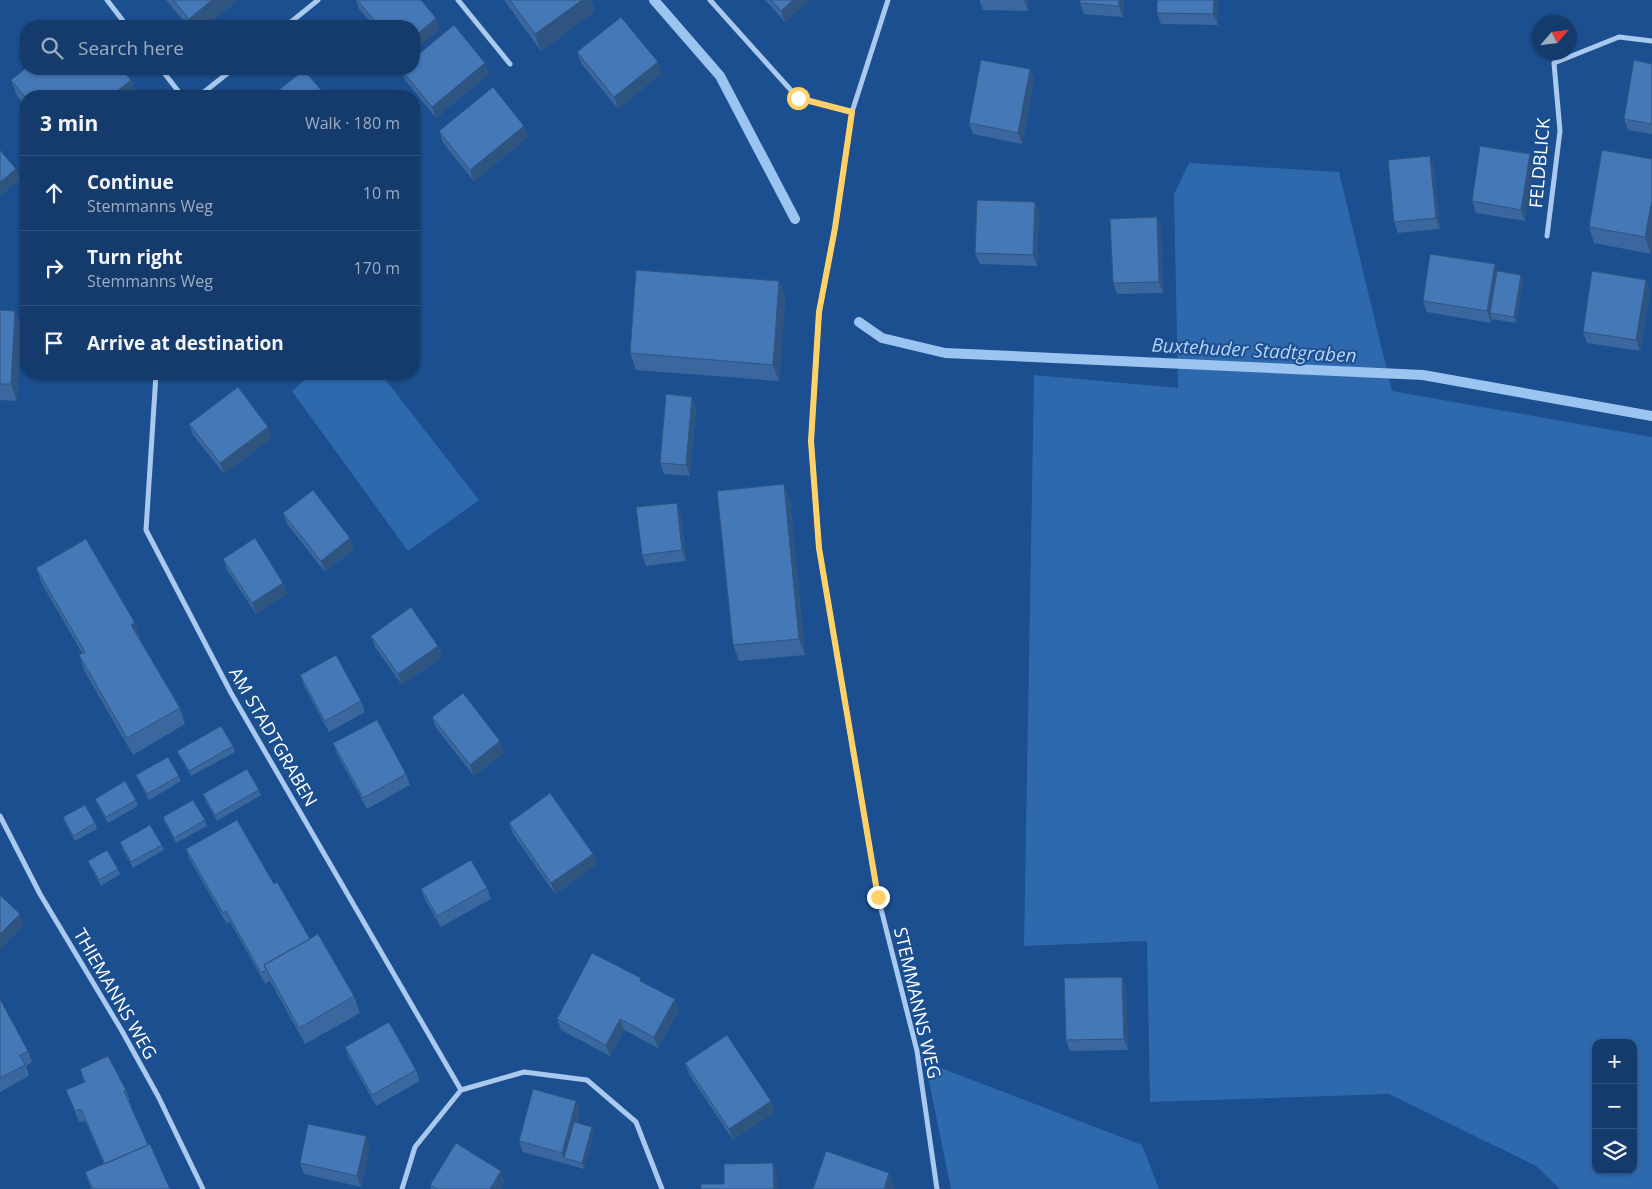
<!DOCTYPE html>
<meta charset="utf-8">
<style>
:root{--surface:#143b6b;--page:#214673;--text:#f1f3f6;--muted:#9dadc1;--line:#33557e}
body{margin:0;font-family:"Open Sans",sans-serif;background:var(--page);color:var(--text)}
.controls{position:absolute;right:15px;bottom:15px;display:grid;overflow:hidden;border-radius:10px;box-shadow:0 1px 4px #0004}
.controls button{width:45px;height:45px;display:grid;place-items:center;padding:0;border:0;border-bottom:1px solid var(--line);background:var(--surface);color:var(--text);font:25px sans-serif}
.compass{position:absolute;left:1532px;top:15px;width:45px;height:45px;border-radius:50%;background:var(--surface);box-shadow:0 1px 4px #0004;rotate:62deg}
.stop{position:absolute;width:15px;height:15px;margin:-11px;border:4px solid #ffd166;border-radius:50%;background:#fff}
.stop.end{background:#ffd166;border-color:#fff;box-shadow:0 1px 5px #0008}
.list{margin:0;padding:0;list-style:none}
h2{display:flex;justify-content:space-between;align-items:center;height:65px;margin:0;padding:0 20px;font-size:21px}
h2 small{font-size:16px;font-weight:400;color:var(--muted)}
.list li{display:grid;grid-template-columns:32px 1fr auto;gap:15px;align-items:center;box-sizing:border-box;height:75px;padding:0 20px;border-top:1px solid var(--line)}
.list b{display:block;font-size:19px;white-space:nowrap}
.list p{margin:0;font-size:16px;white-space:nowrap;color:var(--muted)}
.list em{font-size:16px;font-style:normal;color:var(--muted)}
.icon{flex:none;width:28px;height:28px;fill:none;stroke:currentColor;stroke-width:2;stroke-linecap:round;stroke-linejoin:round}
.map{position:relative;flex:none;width:1652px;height:1189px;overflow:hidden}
.search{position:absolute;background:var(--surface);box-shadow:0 1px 4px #0004;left:20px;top:20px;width:400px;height:55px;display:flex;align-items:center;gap:12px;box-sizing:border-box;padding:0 18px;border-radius:20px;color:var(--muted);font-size:19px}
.panel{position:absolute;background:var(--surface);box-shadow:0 1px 4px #0004;left:20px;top:90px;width:400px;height:290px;border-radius:20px}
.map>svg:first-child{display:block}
.grass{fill:#2e69ad;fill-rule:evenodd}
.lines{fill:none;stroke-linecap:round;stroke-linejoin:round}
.stream{stroke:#9cc4f0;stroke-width:10}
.minor{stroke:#a9c9ee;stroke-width:5}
.wall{fill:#3a679d}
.shaded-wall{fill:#305480}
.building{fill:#4478b7;stroke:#305480}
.route{stroke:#ffd166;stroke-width:6}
.labels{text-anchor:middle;stroke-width:4;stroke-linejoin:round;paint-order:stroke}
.street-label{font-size:18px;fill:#fff;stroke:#1b4f8f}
.water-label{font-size:19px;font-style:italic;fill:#b5d3f5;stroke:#1b4f8f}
</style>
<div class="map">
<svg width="1652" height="1189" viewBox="0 0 1652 1189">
<rect width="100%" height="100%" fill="#1b4f8f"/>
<path class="grass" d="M 1189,163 L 1339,172 L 1392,391 L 1652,437 L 1652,1189 L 1560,1189 L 1536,1166 L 1389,1094 L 1150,1102 L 1147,941 L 1024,946 L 1034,375 L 1178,388 L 1174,194 ZM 1596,1043 L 1633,1043 L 1633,1170 L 1596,1170 Z
M 312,374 L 381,374 L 479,500 L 408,551 L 292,391 Z
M 925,1062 L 1142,1145 L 1159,1189 L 951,1189 Z"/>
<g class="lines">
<path class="stream" d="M 654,0 L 720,76 L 795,219
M 859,322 L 882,338 L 945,353 L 1423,375 L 1652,416"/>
<path class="minor" d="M 107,0 L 127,26
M 458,0 L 510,64
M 710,0 L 798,98 L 852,112
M 888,0 L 852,112 L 835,228 L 819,312 L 811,441 L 819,548 L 878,897 L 917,1051 L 937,1189
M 286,26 L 318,0
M 161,69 L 182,96
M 199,96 L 233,69
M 1547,236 L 1560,131 L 1554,63 L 1619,37 L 1652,41
M 156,374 L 146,530 L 231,693 L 461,1090
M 0,816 L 40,894 L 122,1031 L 158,1096 L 203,1189
M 402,1189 L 415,1147 L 461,1090 L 524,1072 L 587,1080 L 636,1122 L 662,1189"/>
</g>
<path class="wall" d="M 166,0 L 238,0 L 206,26 L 188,26 Z
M 356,0 L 421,0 L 440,29 L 414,26 L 374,26 L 359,9 Z
M 504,0 L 591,0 L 595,11 L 541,51 Z
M 765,0 L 809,0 L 785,22 Z
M 979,0 L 1028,0 L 1028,11 L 983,10 Z
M 1080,0 L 1124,0 L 1123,17 L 1084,14 L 1080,3 Z
M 1218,0 L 1218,25 L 1161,24 L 1157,13 Z
M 577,52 L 662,73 L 618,109 L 581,63 Z
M 485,63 L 489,74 L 436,118 L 405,80 L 401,69 Z
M 1652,64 L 1652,134 L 1628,130 L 1624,119 Z
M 1030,69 L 1034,81 L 1022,144 L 973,134 L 969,123 Z
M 11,80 L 131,80 L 137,96 L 26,96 L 26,107 L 17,96 Z
M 439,131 L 528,137 L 474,181 L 443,143 Z
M 1530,154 L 1534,165 L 1525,221 L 1476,213 L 1472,201 Z
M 1652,159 L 1651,254 L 1594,243 L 1589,227 Z
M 1434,167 L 1440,229 L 1398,233 L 1394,222 Z
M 1035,202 L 1039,213 L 1037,266 L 980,264 L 975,253 Z
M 1157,217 L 1161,228 L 1163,293 L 1117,294 L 1113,283 Z
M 1497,271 L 1521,275 L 1523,280 L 1516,323 L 1492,319 L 1491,323 L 1427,312 L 1423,301 Z
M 1646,280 L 1650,291 L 1640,351 L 1587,343 L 1583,332 Z
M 779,281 L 785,297 L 779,381 L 636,370 L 630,353 Z
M 0,310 L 21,327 L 17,401 L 0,400 Z
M 696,408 L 690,476 L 664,474 L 660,463 Z
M 189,424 L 272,438 L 224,474 L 193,435 Z
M 790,500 L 805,655 L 739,661 L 733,645 Z
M 283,513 L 350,538 L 354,549 L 325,572 L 287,524 Z
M 681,514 L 686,561 L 646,566 L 642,555 Z
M 223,559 L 283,583 L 287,594 L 256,614 L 227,570 Z
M 36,568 L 141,639 L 140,640 L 180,708 L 185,724 L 133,755 L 85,672 L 79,655 L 82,653 L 42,584 Z
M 371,636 L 438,646 L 442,657 L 402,685 L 375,647 Z
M 300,675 L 361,701 L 365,712 L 329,732 L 304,686 Z
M 432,717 L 505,752 L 474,776 L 436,728 Z
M 333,743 L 406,774 L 410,785 L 367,809 L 337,754 Z
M 233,746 L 235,752 L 191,776 L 179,756 L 177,751 Z
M 136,775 L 179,776 L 181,781 L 149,800 L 138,780 Z
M 259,790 L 261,795 L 217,821 L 205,800 L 203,794 Z
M 95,799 L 136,800 L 138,806 L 108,823 L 97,804 Z
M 63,817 L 95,823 L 97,829 L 75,841 L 65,823 Z
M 163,817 L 205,820 L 207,826 L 176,843 L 165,823 Z
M 509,823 L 593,854 L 597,865 L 555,894 L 513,834 Z
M 120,842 L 162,845 L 164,850 L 133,868 L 122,848 Z
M 186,849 L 274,884 L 310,939 L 354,996 L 360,1013 L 305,1044 L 270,981 L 265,984 L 230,922 L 227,924 L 190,860 Z
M 88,861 L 118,869 L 120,874 L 101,886 L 90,866 Z
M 487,888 L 491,899 L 441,927 L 425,900 L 421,889 Z
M 1122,977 L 1126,988 L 1128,1050 L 1070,1051 L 1066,1040 Z
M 642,982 L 679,1010 L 658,1048 L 624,1030 L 610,1056 L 561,1030 L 557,1019 Z
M 0,1000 L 28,1051 L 32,1062 L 26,1066 L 29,1076 L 0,1092 Z
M 345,1047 L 416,1070 L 420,1081 L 376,1106 L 349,1058 Z
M 685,1063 L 775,1112 L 733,1140 L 689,1074 Z
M 80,1069 L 126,1090 L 130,1101 L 128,1101 L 148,1145 L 170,1189 L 91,1189 L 85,1172 L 104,1164 L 85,1121 L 79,1122 L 66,1090 L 84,1082 Z
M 576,1101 L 580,1112 L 577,1123 L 594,1133 L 584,1169 L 566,1164 L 523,1152 L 519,1141 Z
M 370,1148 L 361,1187 L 304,1174 L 300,1163 Z
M 505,1182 L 501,1189 L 431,1189 L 430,1185 Z"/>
<path class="shaded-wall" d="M 212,0 L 238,0 L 206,26 L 192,26 L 189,19 Z
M 582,0 L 591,0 L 595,11 L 541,51 L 535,34 Z
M 793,0 L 809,0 L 785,22 L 781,11 Z
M 1024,0 L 1028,0 L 1028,11 Z
M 1119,0 L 1124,0 L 1123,17 L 1119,6 Z
M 1214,0 L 1218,0 L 1218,25 L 1213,14 Z
M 436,18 L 440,29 L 414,51 L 414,37 Z
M 658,62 L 662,73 L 618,109 L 614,97 Z
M 485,63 L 489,74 L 436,118 L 432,107 Z
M 1030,69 L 1034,81 L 1022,144 L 1018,133 Z
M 131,80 L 137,96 L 111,96 Z
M 524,126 L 528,137 L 474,181 L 470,170 Z
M 1530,154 L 1534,165 L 1525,221 L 1521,210 Z
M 1430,156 L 1434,167 L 1440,229 L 1436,218 Z
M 16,169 L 20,180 L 0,196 L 0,182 Z
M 1652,200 L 1652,249 L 1651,254 L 1645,237 Z
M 414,202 L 418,213 L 414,217 Z
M 1035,202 L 1039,213 L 1037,266 L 1033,255 Z
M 1157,217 L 1161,228 L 1163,293 L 1159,282 Z
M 1495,264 L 1499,275 L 1490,313 L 1492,319 L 1491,323 L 1487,311 Z
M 1521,275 L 1523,280 L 1516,323 L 1514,317 Z
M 1646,280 L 1650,291 L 1640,351 L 1636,340 Z
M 779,281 L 785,297 L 779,381 L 773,365 Z
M 15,311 L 21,327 L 17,401 L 11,384 Z
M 692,397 L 696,408 L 690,476 L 686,465 Z
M 268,427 L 272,438 L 224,474 L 220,463 Z
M 784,484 L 790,500 L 805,655 L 799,639 Z
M 677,503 L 681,514 L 686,561 L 682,550 Z
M 350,538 L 354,549 L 325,572 L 321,561 Z
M 283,583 L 287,594 L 256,614 L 252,603 Z
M 135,623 L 141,639 L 137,641 L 131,625 Z
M 438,646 L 442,657 L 402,685 L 398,674 Z
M 500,741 L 505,752 L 474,776 L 470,765 Z
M 593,854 L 597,865 L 555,894 L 551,883 Z
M 20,914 L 24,925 L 0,950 L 0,934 Z
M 1122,977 L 1126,988 L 1128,1050 L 1124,1039 Z
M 675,999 L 679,1010 L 658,1048 L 654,1037 Z
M 620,1019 L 624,1030 L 610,1056 L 606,1045 Z
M 576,1101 L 580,1112 L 567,1159 L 564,1158 L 566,1164 L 562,1153 Z
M 771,1101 L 775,1112 L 733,1140 L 729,1129 Z
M 592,1127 L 594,1133 L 584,1169 L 582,1163 Z
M 366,1136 L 370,1148 L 361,1187 L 357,1176 Z
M 773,1163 L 777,1174 L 777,1189 L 774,1189 Z
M 501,1171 L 505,1182 L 501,1189 L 490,1189 Z
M 889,1173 L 895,1189 L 884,1189 Z"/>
<path class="building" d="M 173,0 L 212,0 L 189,19 Z
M 357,0 L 421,0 L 436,18 L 414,37 L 414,26 L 379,26 Z
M 510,0 L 582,0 L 535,34 Z
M 771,0 L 793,0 L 781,11 Z
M 1080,0 L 1119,0 L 1119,6 L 1080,3 Z
M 1157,0 L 1214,0 L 1213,14 L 1157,13 Z
M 621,17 L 658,62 L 614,97 L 577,52 Z
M 82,21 L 87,26 L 76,26 Z
M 454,25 L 485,63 L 432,107 L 401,69 L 414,69 L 414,58 Z
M 981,60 L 1030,69 L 1018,133 L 969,123 Z
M 1634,60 L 1652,64 L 1652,124 L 1624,119 Z
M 26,68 L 26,69 L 122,69 L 131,80 L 111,96 L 26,96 L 26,98 L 11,80 Z
M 304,70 L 326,96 L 271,96 Z
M 493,87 L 524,126 L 470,170 L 439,131 Z
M 1480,146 L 1530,154 L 1521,210 L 1472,201 Z
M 0,150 L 16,169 L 0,182 Z
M 1602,150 L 1652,159 L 1652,200 L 1645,237 L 1589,227 Z
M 1430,156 L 1436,218 L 1394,222 L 1388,160 Z
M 977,200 L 1035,202 L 1033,255 L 975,253 Z
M 1157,217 L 1159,282 L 1113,283 L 1110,219 Z
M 1430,254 L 1495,264 L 1487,311 L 1423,301 Z
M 636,270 L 779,281 L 773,365 L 630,353 Z
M 1497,271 L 1521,275 L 1514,317 L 1490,313 Z
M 1592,271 L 1646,280 L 1636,340 L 1583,332 Z
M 0,310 L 15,311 L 11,384 L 0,384 Z
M 238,387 L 268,427 L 220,463 L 189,424 Z
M 666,394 L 692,397 L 686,465 L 660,463 Z
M 784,484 L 799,639 L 733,645 L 717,491 Z
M 313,490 L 350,538 L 321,561 L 283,513 Z
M 677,503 L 682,550 L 642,555 L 636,507 Z
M 255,538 L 283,583 L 252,603 L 223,559 Z
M 86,539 L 135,623 L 131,625 L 180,708 L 127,738 L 79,655 L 85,652 L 36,568 Z
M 411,607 L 438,646 L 398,674 L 371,636 Z
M 336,655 L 361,701 L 325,721 L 300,675 Z
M 463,693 L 500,741 L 470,765 L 432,717 Z
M 377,720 L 406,774 L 363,798 L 333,743 Z
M 221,726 L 233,746 L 189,771 L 177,751 Z
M 168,757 L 179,776 L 147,794 L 136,775 Z
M 247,769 L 259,790 L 215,815 L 203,794 Z
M 125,781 L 136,800 L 106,817 L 95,799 Z
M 550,793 L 593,854 L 551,883 L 509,823 Z
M 193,800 L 205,820 L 174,838 L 163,817 Z
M 85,805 L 95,823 L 73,836 L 63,817 Z
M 237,820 L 274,884 L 277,882 L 310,939 L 264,965 L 266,970 L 261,973 L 226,911 L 223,913 L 186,849 Z
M 150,825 L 162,845 L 131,862 L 120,842 Z
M 107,850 L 118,869 L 99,880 L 88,861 Z
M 471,860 L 487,888 L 437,916 L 421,889 Z
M 0,895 L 20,914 L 0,934 Z
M 318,934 L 354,996 L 299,1028 L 264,965 Z
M 592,953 L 641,978 L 640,981 L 675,999 L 654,1037 L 620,1019 L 606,1045 L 557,1019 Z
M 1122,977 L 1124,1039 L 1066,1040 L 1064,978 Z
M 0,999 L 28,1051 L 20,1055 L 25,1065 L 0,1078 Z
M 389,1022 L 416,1070 L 372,1095 L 345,1047 Z
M 727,1035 L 771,1101 L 729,1129 L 685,1063 Z
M 108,1056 L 126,1090 L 124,1091 L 148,1145 L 105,1164 L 81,1109 L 75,1111 L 66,1090 L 85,1082 L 80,1069 Z
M 533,1089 L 576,1101 L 562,1153 L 519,1141 Z
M 574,1122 L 592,1127 L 582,1163 L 564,1158 Z
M 308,1124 L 366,1136 L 357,1176 L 300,1163 Z
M 456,1143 L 501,1171 L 490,1189 L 437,1189 L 430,1185 Z
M 150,1144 L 170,1189 L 93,1189 L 85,1172 Z
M 826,1151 L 889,1173 L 884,1189 L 813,1189 Z
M 773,1163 L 774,1189 L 701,1189 L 701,1184 L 724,1184 L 724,1164 Z"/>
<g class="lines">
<path class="route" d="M 798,98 L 852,112 L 835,228 L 819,312 L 811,441 L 819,548 L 878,897"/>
</g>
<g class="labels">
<g class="street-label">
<text transform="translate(1540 163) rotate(-85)" y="6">FELDBLICK</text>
<text transform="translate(273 737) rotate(60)" y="6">AM STADTGRABEN</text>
<text transform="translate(115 994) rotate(60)" y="6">THIEMANNS WEG</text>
<text transform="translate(917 1003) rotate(77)" y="6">STEMMANNS WEG</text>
</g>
<g class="water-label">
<text transform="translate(1254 350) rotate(3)" y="7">Buxtehuder Stadtgraben</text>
</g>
</g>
</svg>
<div class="controls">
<button>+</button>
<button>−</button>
<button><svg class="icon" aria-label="layers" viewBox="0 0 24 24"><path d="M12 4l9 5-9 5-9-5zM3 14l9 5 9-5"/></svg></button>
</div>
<svg class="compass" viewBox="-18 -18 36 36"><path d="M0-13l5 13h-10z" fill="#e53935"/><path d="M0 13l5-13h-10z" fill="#9dadc1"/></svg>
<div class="stop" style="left:798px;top:98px"></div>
<div class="stop end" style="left:878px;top:897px"></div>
<div class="search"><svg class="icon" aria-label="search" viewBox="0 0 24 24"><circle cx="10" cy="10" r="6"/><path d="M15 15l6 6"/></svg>Search here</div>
<section class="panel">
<h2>3 min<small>Walk · 180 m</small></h2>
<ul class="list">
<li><svg class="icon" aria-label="ahead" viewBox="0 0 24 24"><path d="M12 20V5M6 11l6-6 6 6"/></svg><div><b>Continue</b><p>Stemmanns Weg</p></div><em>10 m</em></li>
<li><svg class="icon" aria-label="right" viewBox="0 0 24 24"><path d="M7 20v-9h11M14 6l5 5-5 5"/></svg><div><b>Turn right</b><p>Stemmanns Weg</p></div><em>170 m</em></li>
<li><svg class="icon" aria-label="arrive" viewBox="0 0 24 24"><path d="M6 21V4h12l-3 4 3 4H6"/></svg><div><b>Arrive at destination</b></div></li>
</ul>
</section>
</div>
